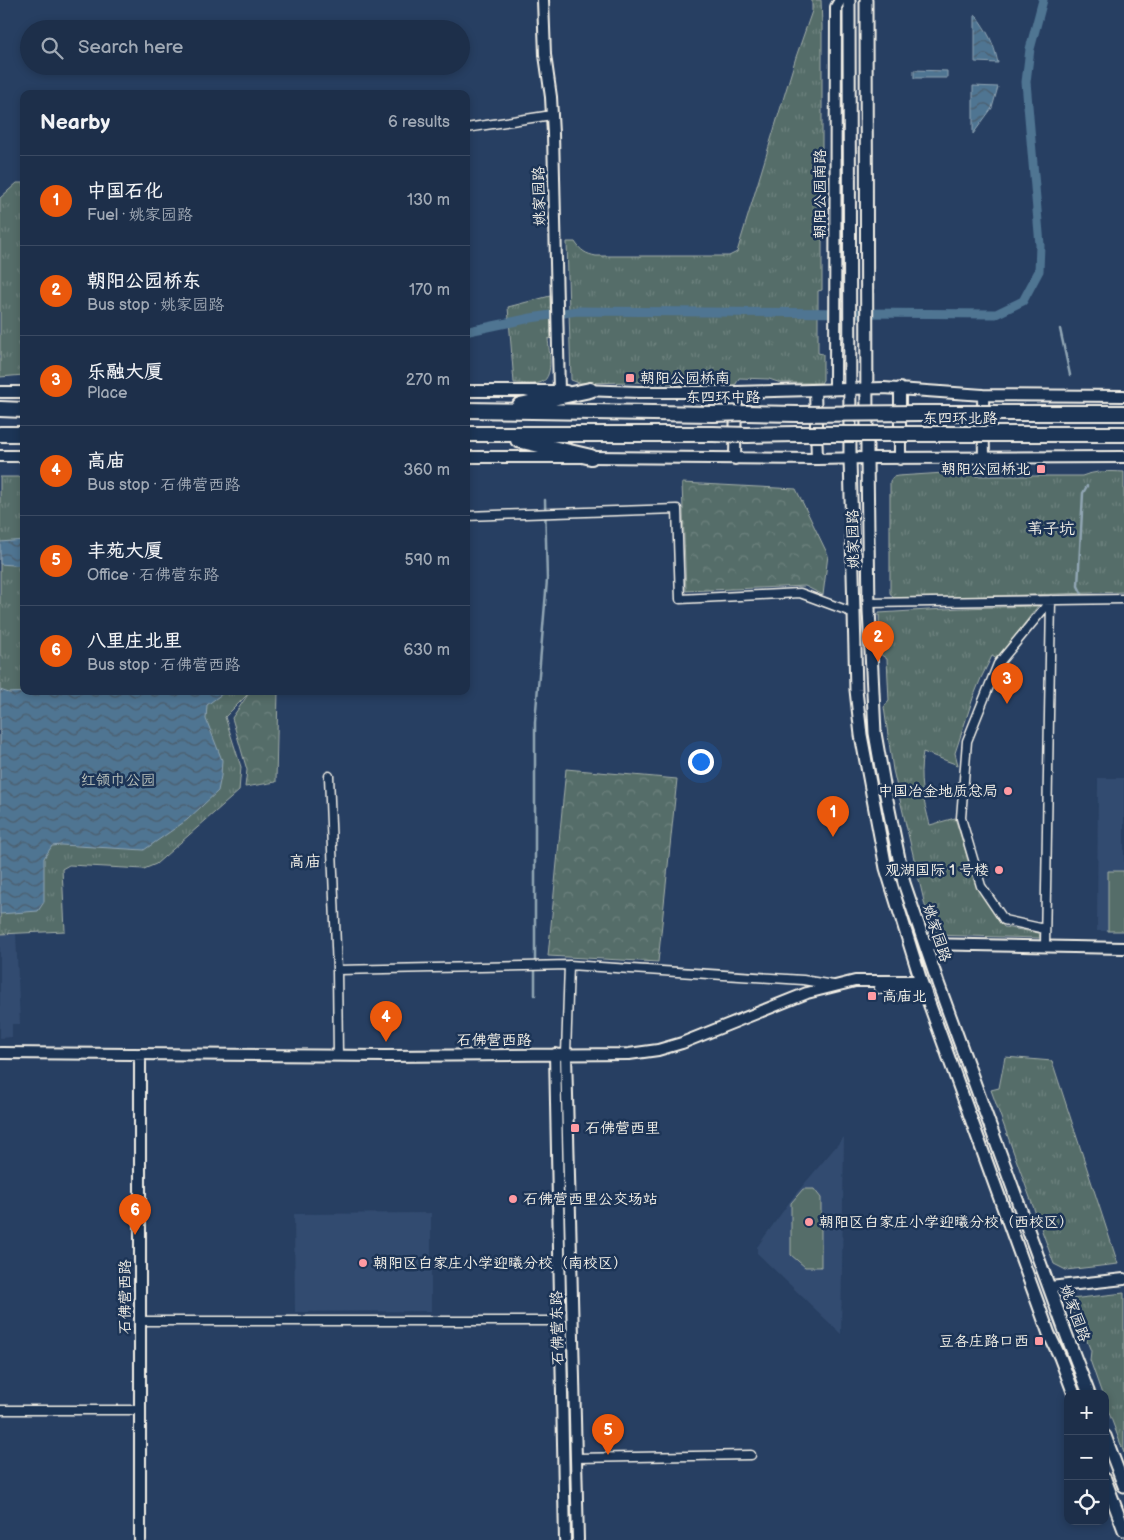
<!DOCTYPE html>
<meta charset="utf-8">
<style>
:root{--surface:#1d2f4a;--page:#253751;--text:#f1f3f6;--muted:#a0a9b5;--line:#3b4a62;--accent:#ea580c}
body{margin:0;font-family:"Balsamiq Sans","LXGW WenKai TC",sans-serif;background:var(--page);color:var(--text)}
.controls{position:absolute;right:15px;bottom:15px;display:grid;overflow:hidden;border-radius:10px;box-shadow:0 2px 8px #0003}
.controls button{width:45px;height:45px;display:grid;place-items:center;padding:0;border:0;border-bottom:1px solid var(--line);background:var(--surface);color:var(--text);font:25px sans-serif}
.you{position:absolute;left:700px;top:761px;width:18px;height:18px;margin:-12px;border:4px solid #fff;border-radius:50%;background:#1a73e8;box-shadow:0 0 0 8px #1a73e833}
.badge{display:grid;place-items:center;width:32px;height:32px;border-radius:50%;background:var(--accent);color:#fff;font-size:16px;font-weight:700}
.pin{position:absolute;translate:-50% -41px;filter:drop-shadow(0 1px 2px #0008)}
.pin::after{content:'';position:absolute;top:26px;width:18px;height:15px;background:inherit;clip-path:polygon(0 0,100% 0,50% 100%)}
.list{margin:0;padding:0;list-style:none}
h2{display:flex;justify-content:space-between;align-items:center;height:65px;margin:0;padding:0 20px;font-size:21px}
h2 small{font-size:16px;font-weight:400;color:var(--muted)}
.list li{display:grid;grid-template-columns:32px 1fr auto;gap:15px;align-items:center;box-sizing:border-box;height:90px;padding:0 20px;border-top:1px solid var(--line)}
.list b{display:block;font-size:19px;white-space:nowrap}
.list p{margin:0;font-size:16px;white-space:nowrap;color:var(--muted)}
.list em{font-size:16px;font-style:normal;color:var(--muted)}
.icon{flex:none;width:28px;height:28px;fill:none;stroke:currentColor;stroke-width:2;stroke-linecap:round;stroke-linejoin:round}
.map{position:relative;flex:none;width:1124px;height:1540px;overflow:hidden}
.search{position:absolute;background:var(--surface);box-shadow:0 2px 8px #0003;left:20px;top:20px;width:450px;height:55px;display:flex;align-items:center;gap:12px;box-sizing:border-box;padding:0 18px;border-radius:28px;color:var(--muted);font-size:19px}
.panel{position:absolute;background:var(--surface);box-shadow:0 2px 8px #0003;left:20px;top:90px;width:450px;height:605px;border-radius:10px}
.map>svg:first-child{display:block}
.built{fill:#334b6f}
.grass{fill:url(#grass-tufts);stroke:#a4afa8}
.forest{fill:url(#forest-crowns);stroke:#a4afa8}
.pitch{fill:#556d69;stroke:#a4afa8}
.water{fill:url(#water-waves);stroke:#91a6b4}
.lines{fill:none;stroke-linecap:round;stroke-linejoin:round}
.stream{stroke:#91a6b4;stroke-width:2.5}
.canal{stroke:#4f7492;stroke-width:9}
.street-casing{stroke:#f4f1e8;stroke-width:11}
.secondary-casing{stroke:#f4f1e8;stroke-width:14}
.primary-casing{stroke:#f4f1e8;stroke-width:15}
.highway-casing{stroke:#f4f1e8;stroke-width:18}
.street{stroke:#1d3557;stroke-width:8}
.secondary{stroke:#1d3557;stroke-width:10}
.primary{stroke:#1d3557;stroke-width:11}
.highway{stroke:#1d3557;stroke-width:14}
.highway-bridge-casing{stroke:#f4f1e8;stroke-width:18;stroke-linecap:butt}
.highway-bridge{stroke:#1d3557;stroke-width:14}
.poi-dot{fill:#ff9aa2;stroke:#1d3557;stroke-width:2}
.labels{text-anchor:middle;stroke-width:5;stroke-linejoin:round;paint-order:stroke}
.street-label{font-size:15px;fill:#f4f1e8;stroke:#1d3557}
.poi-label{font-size:15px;fill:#f4f1e8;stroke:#1d3557;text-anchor:start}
.park-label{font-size:15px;fill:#bcc3bc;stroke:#1d3557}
.neighbourhood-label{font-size:16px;fill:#f4f1e8;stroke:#1d3557}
</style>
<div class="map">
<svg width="1124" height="1540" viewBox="0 0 1124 1540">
<defs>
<pattern id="grass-tufts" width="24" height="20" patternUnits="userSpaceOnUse" patternTransform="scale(1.25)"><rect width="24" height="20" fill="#556d69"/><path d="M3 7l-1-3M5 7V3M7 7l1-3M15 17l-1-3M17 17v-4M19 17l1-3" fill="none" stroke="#6e827e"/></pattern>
<pattern id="forest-crowns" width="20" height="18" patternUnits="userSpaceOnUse" patternTransform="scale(1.25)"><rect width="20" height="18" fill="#556d69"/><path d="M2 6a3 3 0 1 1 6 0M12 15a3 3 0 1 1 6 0" fill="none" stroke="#6e827e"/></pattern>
<pattern id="water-waves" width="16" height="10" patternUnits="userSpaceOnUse" patternTransform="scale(1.25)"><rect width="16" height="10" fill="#4f7492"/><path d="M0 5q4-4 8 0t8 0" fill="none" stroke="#4c5e6c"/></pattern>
</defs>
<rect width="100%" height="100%" fill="#273f62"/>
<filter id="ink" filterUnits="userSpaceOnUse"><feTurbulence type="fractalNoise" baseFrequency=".02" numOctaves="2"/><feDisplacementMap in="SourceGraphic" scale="10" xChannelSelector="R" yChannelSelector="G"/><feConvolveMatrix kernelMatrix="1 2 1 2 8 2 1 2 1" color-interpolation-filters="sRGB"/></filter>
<g filter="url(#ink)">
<path class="built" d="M 1098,778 L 1124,778 L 1124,931 L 1097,931 Z
M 16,933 L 20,1024 L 12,1024 L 12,1037 L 0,1038 L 0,934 Z
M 844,1137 L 841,1334 L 757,1253 L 757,1247 L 794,1196 Z
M 431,1213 L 431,1311 L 295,1312 L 294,1214 Z"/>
<path class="grass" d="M 812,0 L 821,0 L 822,26 L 822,290 L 818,291 L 818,353 L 823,354 L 823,380 L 821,383 L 781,383 L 769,379 L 739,378 L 736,384 L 728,386 L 637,382 L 579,383 L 571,380 L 567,242 L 575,242 C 581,251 586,254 596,256 L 729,256 L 737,252 L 796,57 L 812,11 Z
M 17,183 L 24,183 L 24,375 L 0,377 L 0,198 Z
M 550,296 L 551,338 L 548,339 C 549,351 555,380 539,383 C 531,385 522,383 514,383 L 508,307 Z
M 975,471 L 975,476 L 1082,476 C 1095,471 1109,471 1124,472 L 1124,592 L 894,599 L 890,593 L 890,481 L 893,477 L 898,476 Z
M 0,477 L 24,477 L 24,691 L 249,691 L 249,693 L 225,717 L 241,767 L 239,791 L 156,864 L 144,869 L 69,865 L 62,869 L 65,931 L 0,934 Z
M 1038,606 L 997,659 L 992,656 L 981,678 L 973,698 L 955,753 L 958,765 L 923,752 C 918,780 923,798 930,825 L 955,818 L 978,890 L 1004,927 L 1039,933 L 1040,938 L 932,935 L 893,770 L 884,707 L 889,701 L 887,659 L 880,654 L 879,613 L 961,608 Z
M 1005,1057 L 1052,1061 L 1118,1264 L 1066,1270 L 1054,1264 L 991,1090 L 999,1088 Z
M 1124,1293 L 1124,1453 L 1105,1402 L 1105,1394 L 1102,1394 L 1090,1360 L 1091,1351 L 1077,1316 L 1071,1313 L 1067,1302 L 1071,1299 Z"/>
<path class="forest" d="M 682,483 L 796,489 L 828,555 L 823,595 L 805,586 L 686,591 Z
M 249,691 L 278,691 L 276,782 L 245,787 L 247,770 L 232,718 L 249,693 Z
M 566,769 L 677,779 L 658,962 L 548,956 Z"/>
<path class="pitch" d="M 1108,871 L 1124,871 L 1124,931 L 1108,931 Z
M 803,1189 L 814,1189 L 821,1198 L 821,1267 L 805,1267 L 791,1255 L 791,1203 Z"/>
<path class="water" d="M 975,14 C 988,33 993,40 998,63 L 975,62 Z
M 914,70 L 947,71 L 947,78 L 914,78 Z
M 973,86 L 998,87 L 992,108 L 973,134 Z
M 24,540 L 24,566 L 0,564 L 0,542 Z
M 0,690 L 9,693 L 46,691 L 226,691 L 207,705 L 206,719 L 222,760 L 221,776 L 218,791 L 187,820 L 144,850 L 61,845 L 52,846 L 44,858 L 44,902 L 38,911 L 0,914 Z"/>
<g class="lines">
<path class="stream" d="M 1060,329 L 1070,375
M 1082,594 L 1078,586 L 1083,493 L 1087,486
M 535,995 L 535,722 L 547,580 L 545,500"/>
<path class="canal" d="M 469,331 L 531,318 L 577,311 L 996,314 L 1023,301 L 1039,271 L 1040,245 L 1026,82 L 1030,49 L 1043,0"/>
<g class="street-casing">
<path id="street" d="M 466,128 L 552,115
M 466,516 L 677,509 L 680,599 L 800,593 L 854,613
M 869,603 L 1124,599
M 329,776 L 337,970 L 338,1055
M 1045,929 L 1004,920 L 981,886 L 961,818 L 967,741 L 998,664 L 1051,600
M 1045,946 L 1051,600
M 337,970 L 569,965 L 803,980 L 833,985
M 566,1054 L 569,965
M 140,1321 L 561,1321
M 0,1410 L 140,1410
M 575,1458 L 751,1455"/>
</g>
<g class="secondary-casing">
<path id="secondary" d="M 543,0 L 545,55 L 551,97 L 553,134 L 559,391
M 900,388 L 900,459
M 835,389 L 836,7 L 840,0
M 583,390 L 638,392 L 736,392 L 884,388 L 983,395 L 1124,396
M 815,390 L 817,459
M 466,391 L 566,391
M 0,392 L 24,392
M 983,395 L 984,458
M 0,456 L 24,456
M 466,457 L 591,457 L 817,459 L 867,458 L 1124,457
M 735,459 L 736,392
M 925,944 L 1124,948
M 880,988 L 924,989
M 0,1053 L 386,1056 L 629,1054 L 658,1050 L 682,1043 L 807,993 L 855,981 L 921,981
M 555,1054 L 565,1540
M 566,1054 L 578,1540
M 1050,1287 L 1124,1279
M 140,1540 L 140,1054"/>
</g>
<g class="primary-casing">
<path id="primary" d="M 849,0 L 850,458 L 856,690 L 861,735 L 886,868 L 921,981 L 1049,1334 L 1060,1357 L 1074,1394
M 866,0 L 867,458 L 869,610 L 875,733 L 885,790 L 904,883 L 938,983 L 1065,1331 L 1089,1394
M 1105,1436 L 1124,1486
M 1105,1479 L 1124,1530"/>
</g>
<g class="highway-casing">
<path id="highway" d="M 520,405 L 590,390
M 0,409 L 24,410
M 466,410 L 713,414
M 747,413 L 797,414
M 920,413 L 971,413
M 1003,413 L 1124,413
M 0,434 L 24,434
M 466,434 L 713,434
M 920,434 L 971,434
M 1003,434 L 1124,434
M 747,435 L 796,434
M 518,440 L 591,457"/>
</g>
<use href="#street" class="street"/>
<use href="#secondary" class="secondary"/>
<use href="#primary" class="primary"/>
<use href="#highway" class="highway"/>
<g class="highway-bridge-casing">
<path id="highway-bridge" d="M 971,413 L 1003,413
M 713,414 L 747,413
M 797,414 L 920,413
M 713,434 L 747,435
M 796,434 L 920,434
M 971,434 L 1003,434"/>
</g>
<use href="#highway-bridge" class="highway-bridge"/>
</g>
</g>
<g class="poi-dot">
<rect x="625" y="373" width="10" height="10" rx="2.5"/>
<rect x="1036" y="464" width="10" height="10" rx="2.5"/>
<circle cx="1008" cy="791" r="5"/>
<circle cx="999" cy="870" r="5"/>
<rect x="867" y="991" width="10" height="10" rx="2.5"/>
<rect x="570" y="1123" width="10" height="10" rx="2.5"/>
<circle cx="513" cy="1199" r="5"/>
<circle cx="809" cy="1222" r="5"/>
<circle cx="363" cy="1263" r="5"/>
<rect x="1034" y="1336" width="10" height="10" rx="2.5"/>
</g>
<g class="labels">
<g class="street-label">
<text transform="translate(820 194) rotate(-90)" y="5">朝阳公园南路</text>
<text transform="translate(539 196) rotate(-91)" y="5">姚家园路</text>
<text x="723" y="402">东四环中路</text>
<text x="960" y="423">东四环北路</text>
<text transform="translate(853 539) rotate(-91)" y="5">姚家园路</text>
<text transform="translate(937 933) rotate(72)" y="5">姚家园路</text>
<text x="494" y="1045">石佛营西路</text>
<text transform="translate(125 1297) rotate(-90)" y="5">石佛营西路</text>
<text transform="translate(1075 1313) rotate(70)" y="5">姚家园路</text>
<text transform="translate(557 1328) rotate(-91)" y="5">石佛营东路</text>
</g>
<g class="poi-label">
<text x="640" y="383">朝阳公园桥南</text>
<text x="1031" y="474" text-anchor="end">朝阳公园桥北</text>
<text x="998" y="796" text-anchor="end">中国冶金地质总局</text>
<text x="989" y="875" text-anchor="end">观湖国际 1 号楼</text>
<text x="882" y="1001">高庙北</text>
<text x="585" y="1133">石佛营西里</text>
<text x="523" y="1204">石佛营西里公交场站</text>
<text x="819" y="1227">朝阳区白家庄小学迎曦分校（西校区）</text>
<text x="373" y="1268">朝阳区白家庄小学迎曦分校（南校区）</text>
<text x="1029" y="1346" text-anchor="end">豆各庄路口西</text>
</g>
<g class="park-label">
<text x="118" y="785">红领巾公园</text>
</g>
<g class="neighbourhood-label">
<text x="1051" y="534">苇子坑</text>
<text x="305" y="867">高庙</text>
</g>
</g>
</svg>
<div class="controls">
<button>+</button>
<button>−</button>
<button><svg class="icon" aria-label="locate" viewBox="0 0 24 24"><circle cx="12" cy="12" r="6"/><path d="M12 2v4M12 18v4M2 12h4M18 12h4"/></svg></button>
</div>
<div class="you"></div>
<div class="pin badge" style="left:833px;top:837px">1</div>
<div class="pin badge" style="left:878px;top:662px">2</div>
<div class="pin badge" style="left:1007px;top:704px">3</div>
<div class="pin badge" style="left:386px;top:1042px">4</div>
<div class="pin badge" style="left:608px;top:1455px">5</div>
<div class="pin badge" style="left:135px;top:1235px">6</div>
<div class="search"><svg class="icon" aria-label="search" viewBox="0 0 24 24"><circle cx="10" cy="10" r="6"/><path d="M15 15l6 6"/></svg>Search here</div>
<section class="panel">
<h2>Nearby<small>6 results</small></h2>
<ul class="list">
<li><span class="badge">1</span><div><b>中国石化</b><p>Fuel · 姚家园路</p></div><em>130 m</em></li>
<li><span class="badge">2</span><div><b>朝阳公园桥东</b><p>Bus stop · 姚家园路</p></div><em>170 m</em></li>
<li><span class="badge">3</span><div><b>乐融大厦</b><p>Place</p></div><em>270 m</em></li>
<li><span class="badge">4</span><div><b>高庙</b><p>Bus stop · 石佛营西路</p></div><em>360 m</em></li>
<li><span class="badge">5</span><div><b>丰苑大厦</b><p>Office · 石佛营东路</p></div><em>590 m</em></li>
<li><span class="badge">6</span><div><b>八里庄北里</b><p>Bus stop · 石佛营西路</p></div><em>630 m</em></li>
</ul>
</section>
</div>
